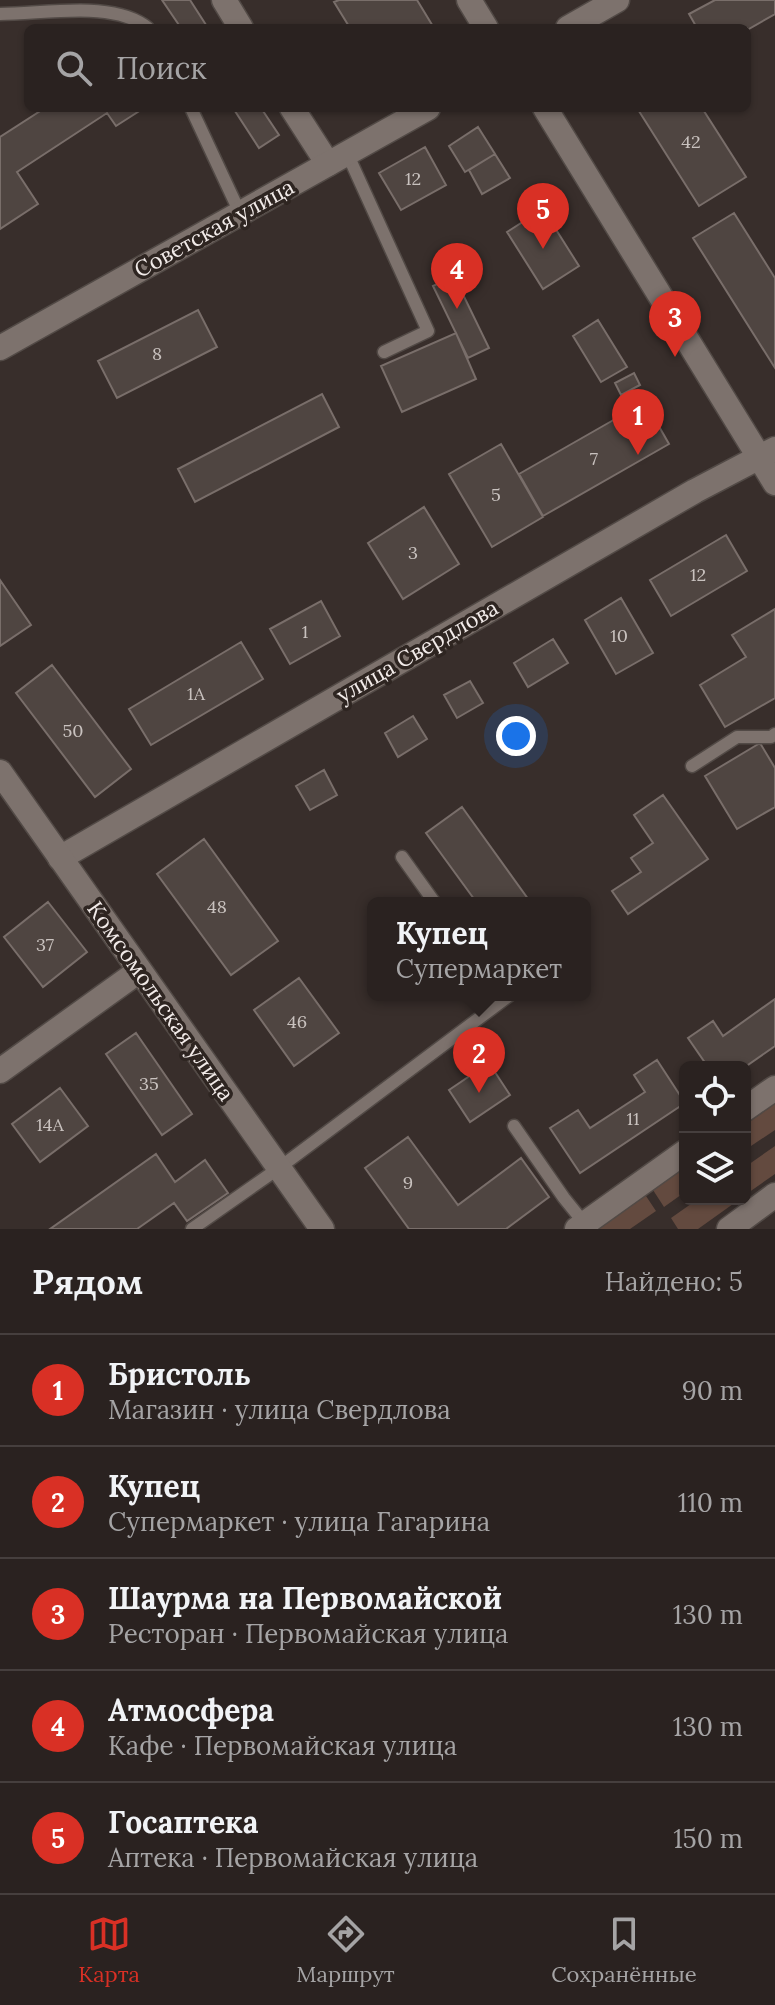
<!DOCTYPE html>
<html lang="ru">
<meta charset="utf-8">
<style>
:root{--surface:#2a2220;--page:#362f2d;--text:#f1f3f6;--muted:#a5a4a5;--line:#463f3e;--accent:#d93025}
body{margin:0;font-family:Lora,serif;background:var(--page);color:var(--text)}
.controls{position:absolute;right:24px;bottom:24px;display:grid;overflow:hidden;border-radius:12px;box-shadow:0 2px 6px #0004}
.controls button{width:72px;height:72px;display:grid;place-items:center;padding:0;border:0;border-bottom:2px solid var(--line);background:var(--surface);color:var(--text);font:40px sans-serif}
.you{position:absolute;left:516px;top:736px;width:28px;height:28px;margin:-20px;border:6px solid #fff;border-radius:50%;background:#1a73e8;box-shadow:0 0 0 12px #1a73e833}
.badge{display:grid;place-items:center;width:52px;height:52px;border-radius:50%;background:var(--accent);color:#fff;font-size:26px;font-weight:700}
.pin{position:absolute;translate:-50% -66px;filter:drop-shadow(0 2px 4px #0008)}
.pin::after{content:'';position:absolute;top:42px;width:28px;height:24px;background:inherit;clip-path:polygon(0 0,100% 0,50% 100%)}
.popup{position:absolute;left:367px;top:897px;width:224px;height:104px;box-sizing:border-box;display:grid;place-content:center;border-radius:12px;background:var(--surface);filter:drop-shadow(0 2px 6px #0005);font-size:26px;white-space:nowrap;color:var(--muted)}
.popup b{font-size:30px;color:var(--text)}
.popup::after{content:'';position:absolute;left:50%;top:100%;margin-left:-16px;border:16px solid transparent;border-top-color:var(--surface)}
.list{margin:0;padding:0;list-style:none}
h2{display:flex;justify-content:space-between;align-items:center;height:104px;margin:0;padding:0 32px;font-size:34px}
h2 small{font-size:26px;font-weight:400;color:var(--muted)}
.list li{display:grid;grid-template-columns:52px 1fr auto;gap:24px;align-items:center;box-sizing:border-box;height:112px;padding:0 32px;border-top:2px solid var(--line)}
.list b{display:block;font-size:30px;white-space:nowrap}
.list p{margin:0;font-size:26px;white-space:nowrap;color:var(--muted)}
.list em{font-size:26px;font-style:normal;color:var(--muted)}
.icon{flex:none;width:44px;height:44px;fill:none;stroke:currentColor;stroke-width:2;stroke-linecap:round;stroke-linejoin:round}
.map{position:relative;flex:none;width:775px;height:1229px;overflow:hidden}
.search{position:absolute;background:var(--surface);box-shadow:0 2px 6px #0004;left:24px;right:24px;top:24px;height:88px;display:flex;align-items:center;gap:20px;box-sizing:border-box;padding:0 28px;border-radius:12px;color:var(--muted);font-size:30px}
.sheet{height:664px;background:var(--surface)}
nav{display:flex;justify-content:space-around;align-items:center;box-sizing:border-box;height:112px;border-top:2px solid var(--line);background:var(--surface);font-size:22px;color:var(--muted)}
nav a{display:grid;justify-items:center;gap:4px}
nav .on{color:var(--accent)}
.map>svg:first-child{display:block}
.green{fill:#634a3f}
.building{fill:#4f4541;stroke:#796e6a;stroke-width:2}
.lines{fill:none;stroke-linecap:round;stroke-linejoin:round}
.lane-casing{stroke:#524a46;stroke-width:15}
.street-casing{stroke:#524a46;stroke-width:27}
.secondary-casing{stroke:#524a46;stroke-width:27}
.lane{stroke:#7d726d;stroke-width:12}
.street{stroke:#7d726d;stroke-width:24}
.secondary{stroke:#7d726d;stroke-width:24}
.labels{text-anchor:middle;stroke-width:7;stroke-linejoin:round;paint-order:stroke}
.number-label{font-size:18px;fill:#c9c2bf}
.street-label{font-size:22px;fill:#f2ebe9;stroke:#2e2521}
</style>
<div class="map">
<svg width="775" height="1229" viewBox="0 0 775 1229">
<rect width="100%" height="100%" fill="#382e2b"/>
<path class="green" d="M 775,1104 L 775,1130 L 745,1150 L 745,1125 Z
M 775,1146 L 775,1174 L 745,1195 L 745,1167 Z
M 685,1167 L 685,1192 L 664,1207 L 653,1190 Z
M 644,1193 L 656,1211 L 630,1229 L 593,1229 Z
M 698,1199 L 740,1199 L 698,1229 L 678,1229 L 671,1218 Z"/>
<path class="building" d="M 162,0 L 190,0 L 208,28 L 181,28 Z
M 339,0 L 417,0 L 434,28 L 350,28 L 334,2 Z
M 715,0 L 775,0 L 775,14 L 747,30 L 747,28 L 697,28 L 689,14 Z
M 45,108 L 144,108 L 116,126 L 107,113 L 17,172 L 38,204 L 0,229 L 0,137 Z
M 233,108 L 261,108 L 279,135 L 259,148 Z
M 637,108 L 702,108 L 746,177 L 699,206 Z
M 478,127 L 495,154 L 465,172 L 449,146 Z
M 425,147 L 446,185 L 401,210 L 379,173 Z
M 495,154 L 510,178 L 482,194 L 469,170 Z
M 543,209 L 579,266 L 543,289 L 507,232 Z
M 734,213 L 775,278 L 775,368 L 693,238 Z
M 454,276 L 489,348 L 468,358 L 433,286 Z
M 198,310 L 217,347 L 117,398 L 98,361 Z
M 598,320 L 627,367 L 601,382 L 573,336 Z
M 456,333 L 476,379 L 402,412 L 381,366 Z
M 634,373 L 640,385 L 621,395 L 615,383 Z
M 322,394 L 339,427 L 195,502 L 178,469 Z
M 645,402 L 669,444 L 543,516 L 519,474 Z
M 501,444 L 543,517 L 492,547 L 449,474 Z
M 424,507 L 459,564 L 403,599 L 368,543 Z
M 726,535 L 747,571 L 671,616 L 650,580 Z
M 0,580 L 31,625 L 0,646 Z
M 621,598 L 653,653 L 616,674 L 585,620 Z
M 321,601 L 340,636 L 290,664 L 270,629 Z
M 775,609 L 775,698 L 725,727 L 700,685 L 746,657 L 732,635 Z
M 553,639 L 568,663 L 528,687 L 514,663 Z
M 241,642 L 263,679 L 151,745 L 129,709 Z
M 52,665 L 131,769 L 95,797 L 16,693 Z
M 470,681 L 483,703 L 457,718 L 444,695 Z
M 413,716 L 427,739 L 398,757 L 385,733 Z
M 760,743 L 775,768 L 775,807 L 737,829 L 705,776 Z
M 324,770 L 337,795 L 310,810 L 296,786 Z
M 663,795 L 708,859 L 628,914 L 612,891 L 641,872 L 631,858 L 653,843 L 634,815 Z
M 462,807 L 531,903 L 477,903 L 426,833 Z
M 204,839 L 278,941 L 231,975 L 157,874 Z
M 48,902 L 87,952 L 43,987 L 4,937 Z
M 299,978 L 339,1033 L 294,1066 L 254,1010 Z
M 775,999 L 775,1046 L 745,1067 L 708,1067 L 688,1038 L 713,1021 L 723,1036 Z
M 136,1033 L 192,1114 L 162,1135 L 106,1054 Z
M 657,1060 L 685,1103 L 580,1173 L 550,1128 L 578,1110 L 590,1128 L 645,1092 L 634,1075 Z
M 489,1063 L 510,1095 L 470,1122 L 449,1090 Z
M 60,1088 L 88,1126 L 40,1162 L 12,1124 Z
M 408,1137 L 458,1205 L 521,1158 L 549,1197 L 506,1229 L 409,1229 L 365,1168 Z
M 156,1154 L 175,1182 L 205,1160 L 228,1193 L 187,1221 L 174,1203 L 137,1229 L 50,1229 Z"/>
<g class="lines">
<g class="lane-casing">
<path id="lane" d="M 0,14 C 46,14 114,0 148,28
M 191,108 L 240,213
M 347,153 L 428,331 L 384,352
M 692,766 L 737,737 L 771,737 L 775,734
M 402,857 L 435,903
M 514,1126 L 564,1198 L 585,1224
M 192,1229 L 279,1168 L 510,995"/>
</g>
<g class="street-casing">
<path id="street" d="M 224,0 L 241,28
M 469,0 L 486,28
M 292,108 L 328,164
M 545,108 L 775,483
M 60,858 L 695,491 L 775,449
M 745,1109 L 775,1088
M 577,1229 L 685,1152
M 729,1229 L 775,1195"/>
</g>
<g class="secondary-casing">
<path id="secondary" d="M 568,28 L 617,0
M 0,348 L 428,108
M 0,772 L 322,1229
M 0,1071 L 139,971"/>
</g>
<use href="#lane" class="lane"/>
<use href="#street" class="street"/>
<use href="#secondary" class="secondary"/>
</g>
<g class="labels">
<g class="number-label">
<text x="691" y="148">42</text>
<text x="413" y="185">12</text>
<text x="157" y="360">8</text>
<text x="594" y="465">7</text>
<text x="496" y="501">5</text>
<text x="413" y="559">3</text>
<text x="698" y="581">12</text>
<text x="305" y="638">1</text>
<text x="619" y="642">10</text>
<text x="196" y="700">1А</text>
<text x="73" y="737">50</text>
<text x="217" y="913">48</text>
<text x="45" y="951">37</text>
<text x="297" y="1028">46</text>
<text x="149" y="1090">35</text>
<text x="633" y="1125">11</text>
<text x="50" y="1131">14А</text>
<text x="408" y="1189">9</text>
</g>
<g class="street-label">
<text transform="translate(214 228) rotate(-29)" y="8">Советская улица</text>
<text transform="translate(417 651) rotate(-30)" y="8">улица Свердлова</text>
<text transform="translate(161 1001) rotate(55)" y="8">Комсомольская улица</text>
</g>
</g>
</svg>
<div class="controls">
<button><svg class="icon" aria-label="locate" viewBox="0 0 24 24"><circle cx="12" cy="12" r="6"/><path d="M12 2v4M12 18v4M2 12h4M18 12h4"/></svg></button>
<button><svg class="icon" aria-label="layers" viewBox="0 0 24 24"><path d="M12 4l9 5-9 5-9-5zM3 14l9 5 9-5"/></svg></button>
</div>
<div class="you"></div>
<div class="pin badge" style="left:638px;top:455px">1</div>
<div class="pin badge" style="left:479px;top:1093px">2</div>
<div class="popup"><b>Купец</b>Супермаркет</div>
<div class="pin badge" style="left:675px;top:357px">3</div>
<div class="pin badge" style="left:457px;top:309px">4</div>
<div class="pin badge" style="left:543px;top:249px">5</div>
<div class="search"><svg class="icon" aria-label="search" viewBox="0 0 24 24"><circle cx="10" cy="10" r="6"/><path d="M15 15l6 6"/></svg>Поиск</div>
</div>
<section class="sheet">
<h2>Рядом<small>Найдено: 5</small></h2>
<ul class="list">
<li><span class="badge">1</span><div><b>Бристоль</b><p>Магазин · улица Свердлова</p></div><em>90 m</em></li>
<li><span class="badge">2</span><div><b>Купец</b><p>Супермаркет · улица Гагарина</p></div><em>110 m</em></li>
<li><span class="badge">3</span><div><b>Шаурма на Первомайской</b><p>Ресторан · Первомайская улица</p></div><em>130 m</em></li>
<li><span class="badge">4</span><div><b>Атмосфера</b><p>Кафе · Первомайская улица</p></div><em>130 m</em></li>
<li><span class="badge">5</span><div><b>Госаптека</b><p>Аптека · Первомайская улица</p></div><em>150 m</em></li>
</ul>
</section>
<nav>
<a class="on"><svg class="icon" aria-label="map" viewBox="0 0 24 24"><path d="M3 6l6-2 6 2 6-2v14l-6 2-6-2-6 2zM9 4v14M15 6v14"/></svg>Карта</a>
<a><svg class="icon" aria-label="directions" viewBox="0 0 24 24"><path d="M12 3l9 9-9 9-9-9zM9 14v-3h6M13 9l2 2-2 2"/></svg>Маршрут</a>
<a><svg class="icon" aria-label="saved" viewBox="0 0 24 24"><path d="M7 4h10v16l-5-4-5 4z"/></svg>Сохранённые</a>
</nav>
